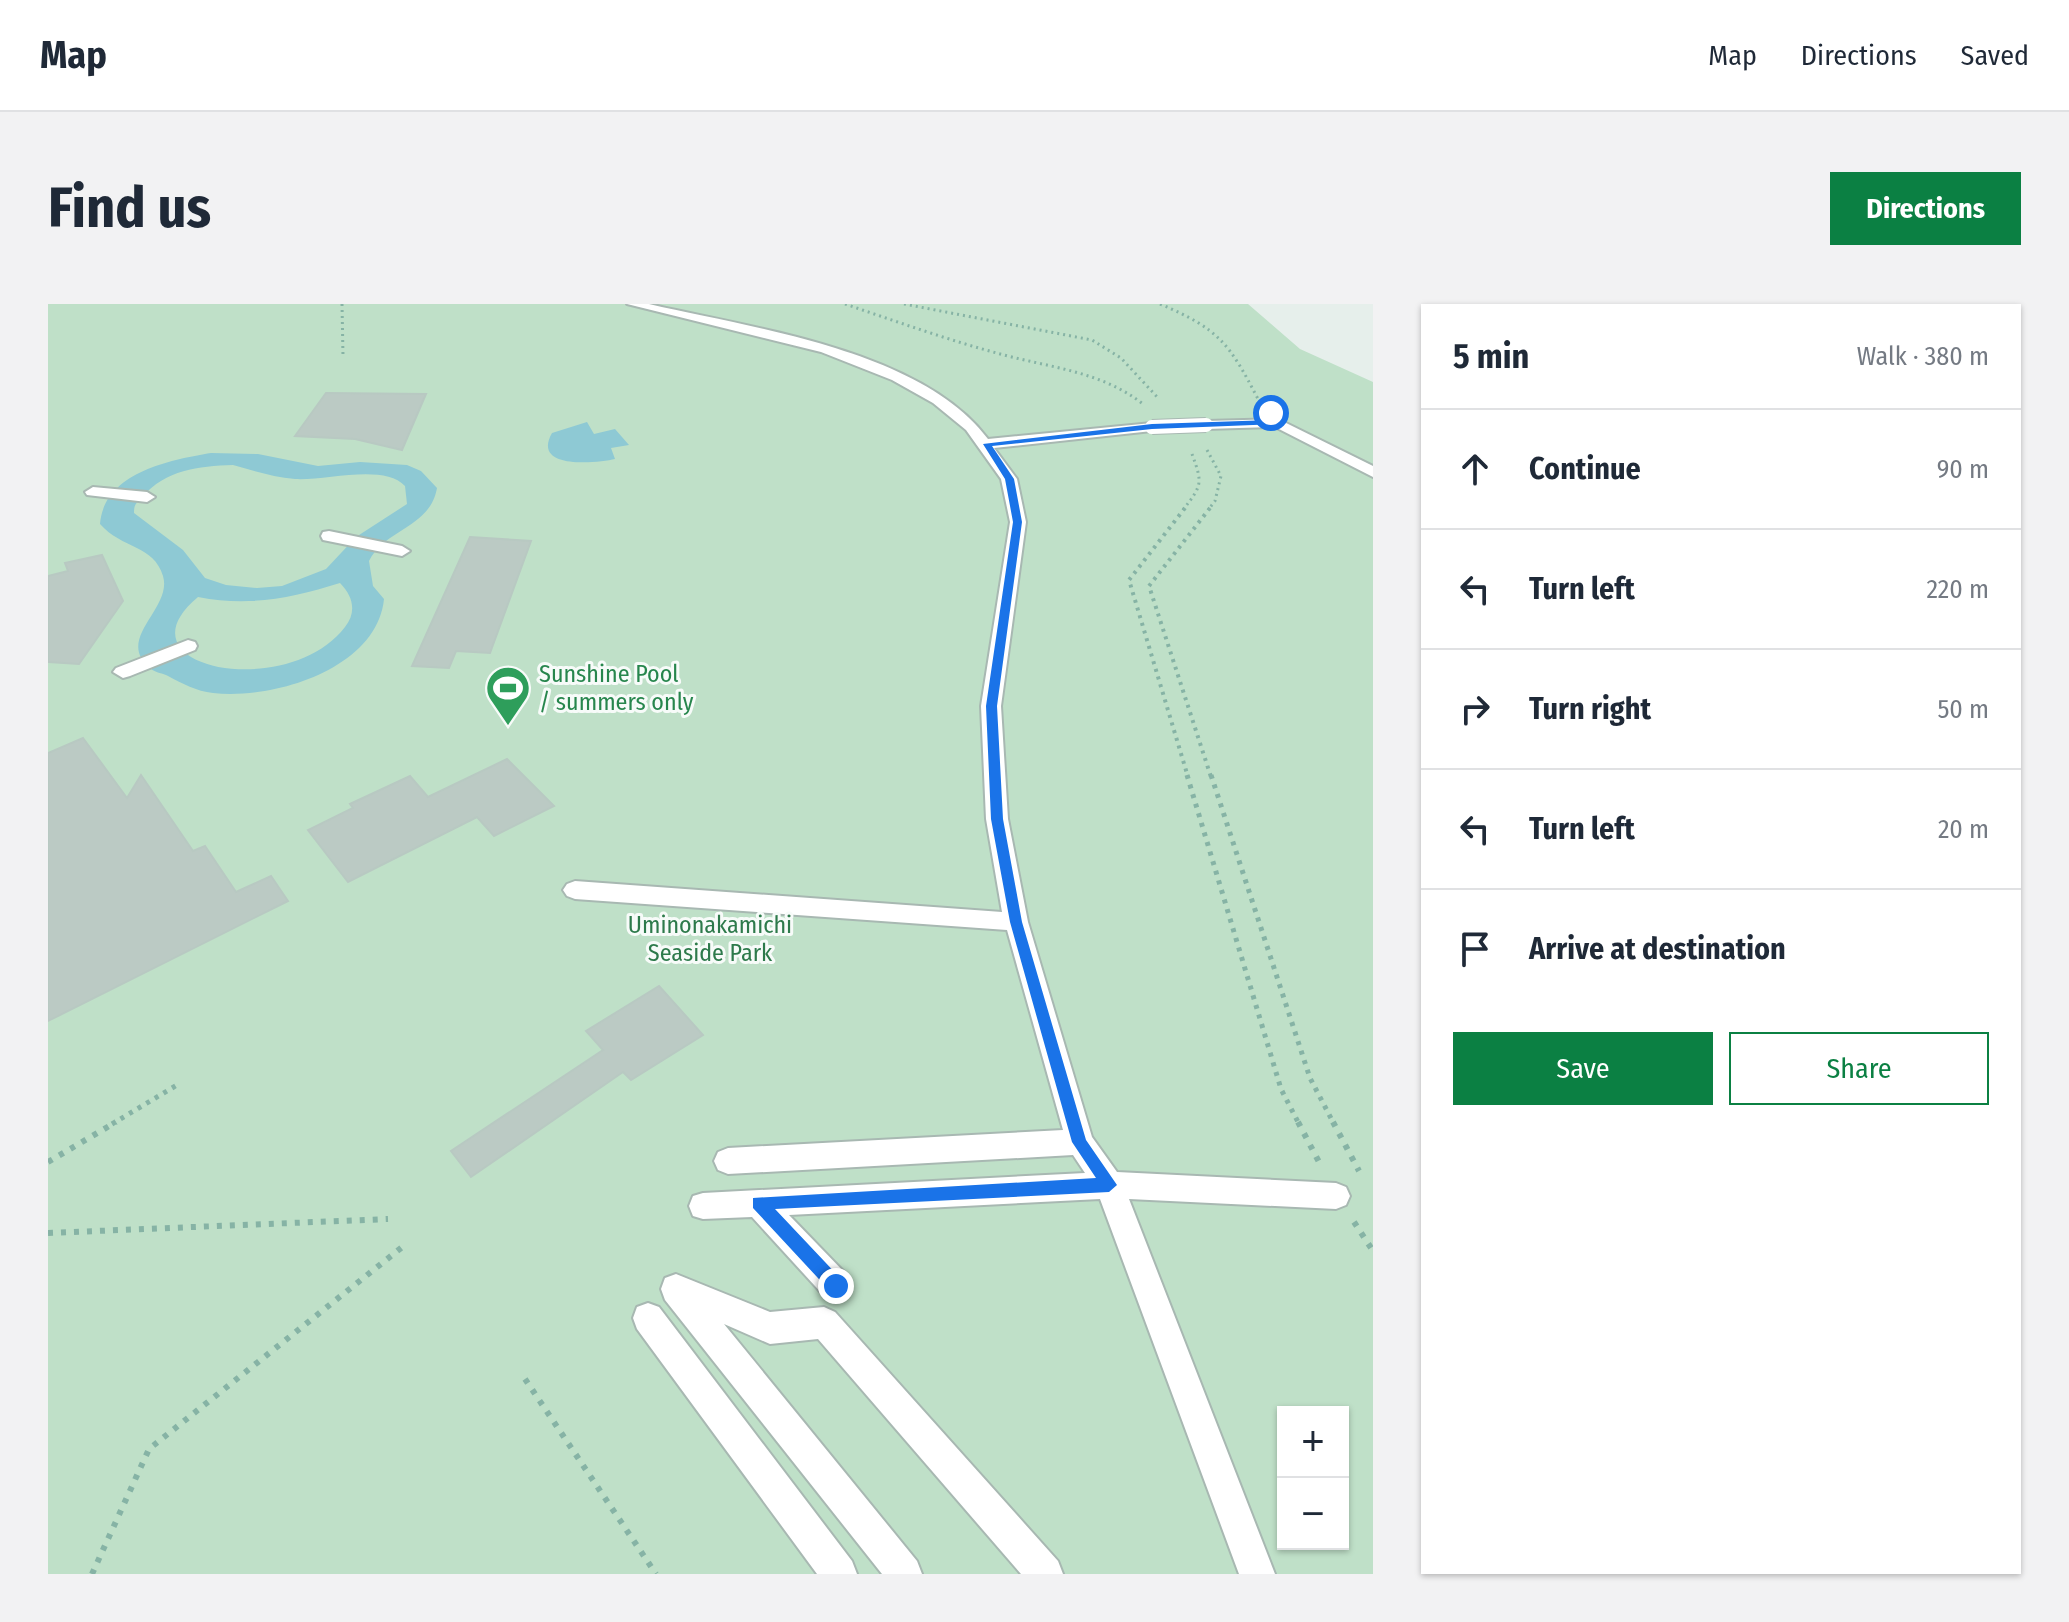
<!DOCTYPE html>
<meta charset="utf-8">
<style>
:root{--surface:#fff;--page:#f2f2f3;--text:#1f2937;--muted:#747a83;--line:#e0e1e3;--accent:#0b8043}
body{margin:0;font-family:"Fira Sans Condensed",sans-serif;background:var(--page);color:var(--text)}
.controls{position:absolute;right:24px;bottom:24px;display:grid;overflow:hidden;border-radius:0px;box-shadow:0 2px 6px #0004}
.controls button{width:72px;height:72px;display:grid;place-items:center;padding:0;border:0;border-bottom:2px solid var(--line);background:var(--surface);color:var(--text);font:40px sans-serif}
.stop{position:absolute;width:24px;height:24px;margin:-18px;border:6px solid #1a73e8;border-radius:50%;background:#fff}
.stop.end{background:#1a73e8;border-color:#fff;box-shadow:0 2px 8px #0008}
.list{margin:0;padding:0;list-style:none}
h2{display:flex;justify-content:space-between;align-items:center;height:104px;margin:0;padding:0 32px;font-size:34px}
h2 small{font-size:26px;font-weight:400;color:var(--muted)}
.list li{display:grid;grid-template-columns:52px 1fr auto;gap:24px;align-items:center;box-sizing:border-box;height:120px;padding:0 32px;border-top:2px solid var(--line)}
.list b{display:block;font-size:30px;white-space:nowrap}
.list em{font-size:26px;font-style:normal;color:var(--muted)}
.actions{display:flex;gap:16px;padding:24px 32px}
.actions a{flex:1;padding:18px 0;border:2px solid var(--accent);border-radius:0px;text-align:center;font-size:28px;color:var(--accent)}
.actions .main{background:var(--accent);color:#fff}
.icon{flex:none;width:44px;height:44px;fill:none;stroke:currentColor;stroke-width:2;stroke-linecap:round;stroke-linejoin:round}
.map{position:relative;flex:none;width:1325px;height:1270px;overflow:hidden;border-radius:0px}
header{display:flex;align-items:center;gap:48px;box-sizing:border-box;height:112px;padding:0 40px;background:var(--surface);border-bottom:2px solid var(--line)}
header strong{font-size:38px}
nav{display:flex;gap:44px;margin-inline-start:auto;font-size:28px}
.intro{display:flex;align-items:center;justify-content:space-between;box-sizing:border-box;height:192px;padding:0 48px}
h1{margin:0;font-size:56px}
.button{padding:20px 36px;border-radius:0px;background:var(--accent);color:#fff;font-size:28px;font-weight:700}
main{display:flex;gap:48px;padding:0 48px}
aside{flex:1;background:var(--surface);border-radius:0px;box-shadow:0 2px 6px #0004}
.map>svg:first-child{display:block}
.green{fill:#bfe0c8;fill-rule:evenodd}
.water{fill:#8ec9d4;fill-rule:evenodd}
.building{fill:#bbcac4;stroke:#b8c9c2;stroke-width:2}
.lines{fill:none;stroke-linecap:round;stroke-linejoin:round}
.minor-casing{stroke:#a8b8b2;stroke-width:4}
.path-far3{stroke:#86b3a5;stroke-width:3;stroke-dasharray:2 4;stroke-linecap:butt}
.path-far2{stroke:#86b3a5;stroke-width:4;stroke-dasharray:3 5;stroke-linecap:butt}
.path-far1{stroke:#86b3a5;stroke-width:5;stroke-dasharray:4 6;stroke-linecap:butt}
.path{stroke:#86b3a5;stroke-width:6;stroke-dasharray:5 8;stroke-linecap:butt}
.minor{fill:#fff;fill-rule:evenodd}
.minor-bridge-casing{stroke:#a8b8b2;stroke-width:16;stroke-linecap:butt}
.minor-bridge{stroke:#fff;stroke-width:14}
.route{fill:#1a73e8}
.labels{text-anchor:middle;stroke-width:6;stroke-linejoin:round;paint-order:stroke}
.leisure-label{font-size:24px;fill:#27864d;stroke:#f7fbf9;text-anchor:start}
.park-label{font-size:24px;fill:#2d7a4b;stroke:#f7fbf9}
</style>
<header>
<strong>Map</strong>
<nav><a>Map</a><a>Directions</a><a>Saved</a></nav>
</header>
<div class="intro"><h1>Find us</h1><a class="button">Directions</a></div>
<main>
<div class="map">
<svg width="1325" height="1270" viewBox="0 0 1325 1270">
<rect width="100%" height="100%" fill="#e6efeb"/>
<path class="green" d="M 0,0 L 1200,0 L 1252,45 L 1325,78 L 1325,1270 L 0,1270 ZM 1235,1108 L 1295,1108 L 1295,1240 L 1235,1240 Z"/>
<path class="water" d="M 539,118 L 546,130 L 567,125 L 581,141 L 563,144 L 567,155 C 549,159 483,166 504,129 Z
M 163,149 L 210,150 L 270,162 L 312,158 L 359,161 L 373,167 L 389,184 C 382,224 338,224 321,257 L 325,282 L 336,295 C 329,365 225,396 165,389 C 148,387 135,380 120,372 C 115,369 108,369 103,365 C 65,335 125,305 115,272 C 106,241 74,245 52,220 C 56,169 121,156 163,149 ZM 185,161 C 206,167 225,173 247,175 C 277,177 336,159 357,182 L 359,200 L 308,233 L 278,265 L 234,282 L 209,284 L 178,281 L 157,274 L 135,246 L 86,209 C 86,200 88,200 94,193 C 118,166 150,162 185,161 ZM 292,279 C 305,292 309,308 297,323 C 240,398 65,364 150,293 C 201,303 244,294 292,279 Z"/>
<path class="building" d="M 278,89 L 378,90 L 354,146 L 307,135 L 247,132 Z
M 422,233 L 483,237 L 442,349 L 408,347 L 401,364 L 364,362 Z
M 54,251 L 75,297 L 31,360 L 0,358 L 0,272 L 20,267 L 17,259 Z
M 35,434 L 79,494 L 93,471 L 145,547 L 157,542 L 188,588 L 223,572 L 240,597 L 0,717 L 0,449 Z
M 459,455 L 506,502 L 446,532 L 429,513 L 300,578 L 260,526 L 305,504 L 302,500 L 362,472 L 380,493 Z
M 611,682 L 655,731 L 583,776 L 575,768 L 423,873 L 403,847 L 555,746 L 538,727 Z"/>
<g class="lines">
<g class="minor-casing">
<path id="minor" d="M 579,0 L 601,0 C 704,24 874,46 940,135 L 1104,119 L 1111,123 L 1104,127 L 946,144 L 969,175 L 978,218 L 953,402 L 960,515 L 980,618 L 1044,833 L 1069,868 L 1288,879 L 1298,883 L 1302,892 L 1298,901 L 1288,905 L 1081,895 L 1227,1270 L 1191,1270 L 1052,895 L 741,911 L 799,971 L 803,982 L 799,993 L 788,997 L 777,993 L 704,913 L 655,915 L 645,912 L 641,902 L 645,892 L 655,889 L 1037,869 L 1025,851 L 680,870 L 670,866 L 666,857 L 670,848 L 680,844 L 1015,826 L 959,626 L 527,595 L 519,592 L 515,586 L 519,580 L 527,577 L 954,608 L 938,515 L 933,402 L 962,218 L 953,175 L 918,126 L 885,99 L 844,76 L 773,48 Z
M 1230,115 L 1325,162 L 1325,173 L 1227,123 L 1158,125 L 1151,121 L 1158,117 Z
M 45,183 L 99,188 L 107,193 L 99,198 L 39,191 L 37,188 Z
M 281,227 L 354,242 L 362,247 L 354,252 L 275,236 L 273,232 L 275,228 Z
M 140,336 L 147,338 L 149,342 L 147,346 L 82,372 L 75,374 L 65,368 L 68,364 Z
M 628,970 L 722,1008 L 776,1003 L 787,1008 L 1010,1257 L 1015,1270 L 973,1270 L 770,1035 L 722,1040 L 676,1020 L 869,1257 L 874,1270 L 834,1270 L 617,996 L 613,985 L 617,974 Z
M 600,999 L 611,1003 L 804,1257 L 809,1270 L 769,1270 L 589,1025 L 585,1014 L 589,1003 Z"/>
</g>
<path class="path-far3" d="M 294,0 L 295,52
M 797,0 C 850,18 903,37 956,51 C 1005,64 1054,68 1095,100
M 856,0 L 1044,36 L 1073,54 L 1111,95
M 1112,0 C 1171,25 1181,39 1210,95
M 1159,146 L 1173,172 L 1167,197 L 1160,206
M 1135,206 C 1154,181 1155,180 1144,150"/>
<path class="path-far2" d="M 1137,204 L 1081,276 L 1140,473
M 1162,204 L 1101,282 L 1163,473"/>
<path class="path-far1" d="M 1139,471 L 1233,785 L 1251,820
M 1163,471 L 1262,774 L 1286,820
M 64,820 L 129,781"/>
<path class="path" d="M 1250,818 L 1271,858
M 1285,818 L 1311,867
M 0,858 L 68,818
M 1306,918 L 1325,947
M 0,929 L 340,915
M 477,1075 L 608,1270
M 44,1270 L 101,1145 L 358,940"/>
<use href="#minor" class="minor"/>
<g class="minor-bridge-casing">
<path id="minor-bridge" d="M 1104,123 L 1158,121"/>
</g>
<use href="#minor-bridge" class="minor-bridge"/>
</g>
<path class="route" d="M 1223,107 L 1233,120 L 1104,125 L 944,142 L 966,175 L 974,218 L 949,402 L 955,515 L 974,618 L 1038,836 L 1069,881 L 1061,888 L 727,905 L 794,976 L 796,982 L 794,987 L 782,987 L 705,904 L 705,894 L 1048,874 L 1024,838 L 962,618 L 943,515 L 938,402 L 965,218 L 957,175 L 935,140 L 1104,120 L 1225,116 L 1219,109 Z"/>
<defs>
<g id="stadium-pin" transform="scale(2.3)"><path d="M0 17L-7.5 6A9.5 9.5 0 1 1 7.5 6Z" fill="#2e9e5b" stroke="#f7fbf9"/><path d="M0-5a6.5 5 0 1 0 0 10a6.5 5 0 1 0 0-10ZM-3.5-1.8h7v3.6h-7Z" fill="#fff"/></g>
</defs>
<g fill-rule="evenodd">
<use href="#stadium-pin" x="460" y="384"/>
</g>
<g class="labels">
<g class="leisure-label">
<text x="491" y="378">Sunshine Pool<tspan x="491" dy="28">/ summers only</tspan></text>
</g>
<g class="park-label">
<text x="662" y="629">Uminonakamichi<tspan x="662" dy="28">Seaside Park</tspan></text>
</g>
</g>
</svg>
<div class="controls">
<button>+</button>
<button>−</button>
</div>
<div class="stop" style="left:1223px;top:109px"></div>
<div class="stop end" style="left:788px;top:982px"></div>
</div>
<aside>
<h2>5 min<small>Walk · 380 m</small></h2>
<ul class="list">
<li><svg class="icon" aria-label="ahead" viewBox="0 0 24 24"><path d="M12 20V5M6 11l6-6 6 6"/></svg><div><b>Continue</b></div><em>90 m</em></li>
<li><svg class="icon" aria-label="left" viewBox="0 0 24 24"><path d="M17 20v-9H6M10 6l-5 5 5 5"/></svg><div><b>Turn left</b></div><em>220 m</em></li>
<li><svg class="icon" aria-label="right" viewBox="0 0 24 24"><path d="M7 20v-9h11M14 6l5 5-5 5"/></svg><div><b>Turn right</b></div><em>50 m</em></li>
<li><svg class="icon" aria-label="left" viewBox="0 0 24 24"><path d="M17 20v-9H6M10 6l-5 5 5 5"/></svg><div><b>Turn left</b></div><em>20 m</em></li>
<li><svg class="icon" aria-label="arrive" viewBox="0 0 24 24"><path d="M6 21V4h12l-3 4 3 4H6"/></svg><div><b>Arrive at destination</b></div></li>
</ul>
<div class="actions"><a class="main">Save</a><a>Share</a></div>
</aside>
</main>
